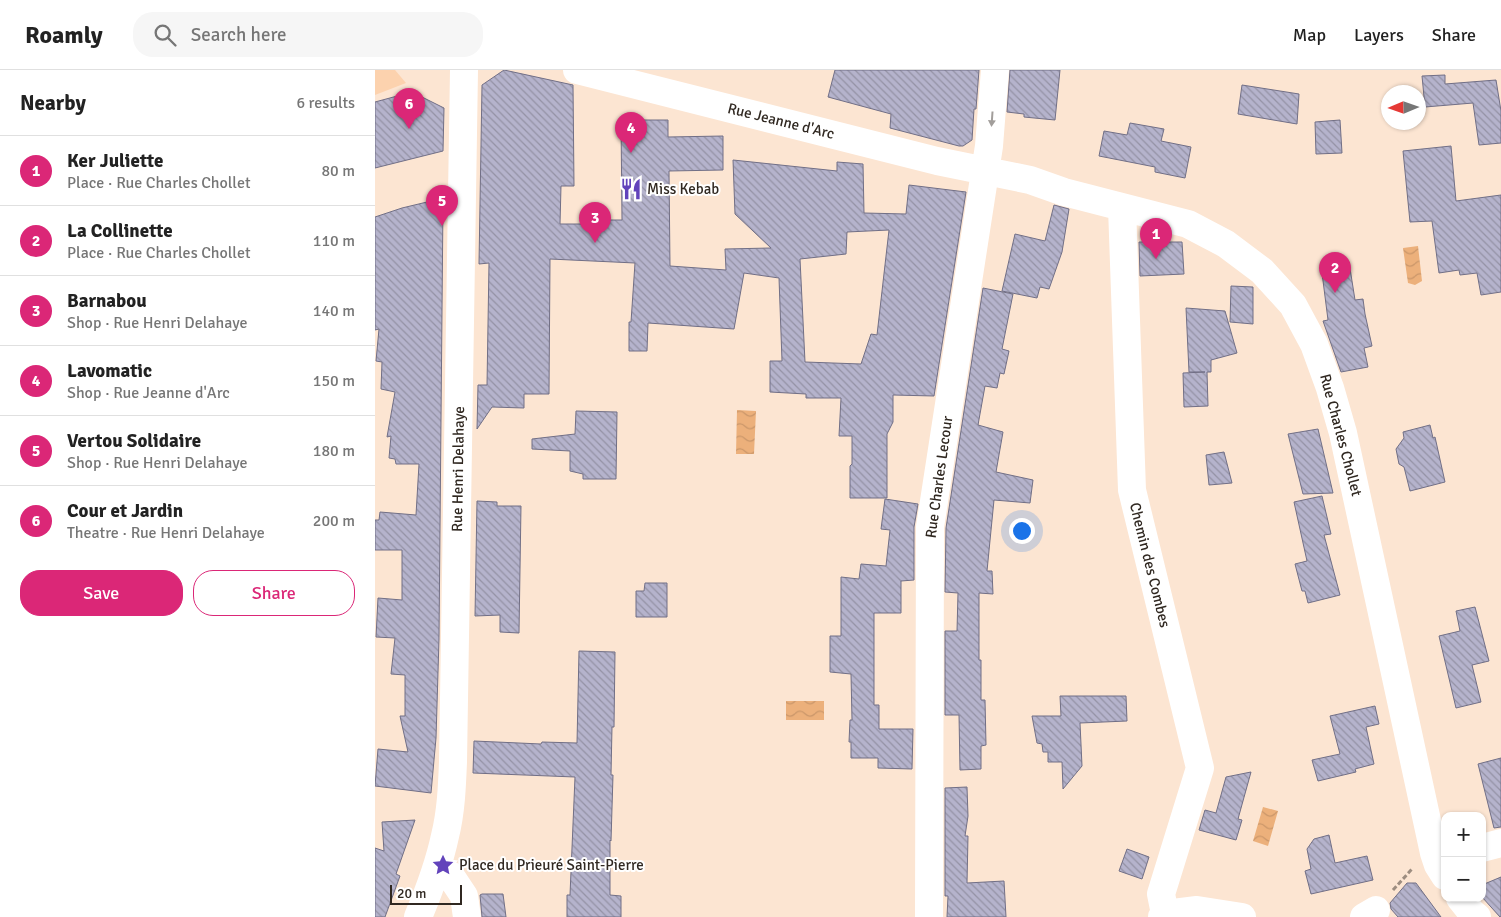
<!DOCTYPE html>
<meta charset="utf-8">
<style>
:root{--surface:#fff;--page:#f6f6f6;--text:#222;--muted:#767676;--line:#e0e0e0;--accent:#db2777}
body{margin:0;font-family:Signika,sans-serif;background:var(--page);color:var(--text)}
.controls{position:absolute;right:15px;bottom:15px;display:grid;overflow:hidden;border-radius:10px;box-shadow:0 1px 4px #0004}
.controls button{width:45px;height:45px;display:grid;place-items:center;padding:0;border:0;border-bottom:1px solid var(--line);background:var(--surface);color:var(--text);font:25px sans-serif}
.compass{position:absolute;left:1006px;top:15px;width:45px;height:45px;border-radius:50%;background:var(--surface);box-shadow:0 1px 4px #0004;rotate:268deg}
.scale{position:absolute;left:15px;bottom:12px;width:72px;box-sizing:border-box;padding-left:5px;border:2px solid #302821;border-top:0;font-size:14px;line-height:18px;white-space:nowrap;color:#302821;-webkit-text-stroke:4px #fff;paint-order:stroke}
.you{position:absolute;left:646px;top:460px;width:18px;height:18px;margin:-12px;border:4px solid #fff;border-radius:50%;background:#1a73e8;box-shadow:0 0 0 8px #1a73e833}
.badge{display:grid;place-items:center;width:32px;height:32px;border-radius:50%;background:var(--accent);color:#fff;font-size:16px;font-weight:700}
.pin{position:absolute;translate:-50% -41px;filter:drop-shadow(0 1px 2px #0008)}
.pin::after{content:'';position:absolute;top:26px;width:18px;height:15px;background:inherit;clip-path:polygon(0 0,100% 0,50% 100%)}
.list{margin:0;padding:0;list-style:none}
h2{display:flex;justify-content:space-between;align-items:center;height:65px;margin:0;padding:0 20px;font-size:21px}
h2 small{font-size:16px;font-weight:400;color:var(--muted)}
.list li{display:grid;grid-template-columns:32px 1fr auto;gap:15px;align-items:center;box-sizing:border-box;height:70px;padding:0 20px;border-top:1px solid var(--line)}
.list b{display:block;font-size:19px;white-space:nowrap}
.list p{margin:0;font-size:16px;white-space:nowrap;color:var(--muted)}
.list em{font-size:16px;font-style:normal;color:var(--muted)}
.actions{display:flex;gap:10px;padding:15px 20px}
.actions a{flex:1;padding:11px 0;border:1px solid var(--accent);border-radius:20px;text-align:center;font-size:18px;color:var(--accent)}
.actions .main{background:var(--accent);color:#fff}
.icon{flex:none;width:28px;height:28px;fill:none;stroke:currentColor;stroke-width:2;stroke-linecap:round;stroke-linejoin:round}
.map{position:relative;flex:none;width:1126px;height:847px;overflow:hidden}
header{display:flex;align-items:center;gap:30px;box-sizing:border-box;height:70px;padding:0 25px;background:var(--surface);border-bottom:1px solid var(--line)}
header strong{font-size:24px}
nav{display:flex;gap:28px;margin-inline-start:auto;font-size:18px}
.search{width:350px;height:45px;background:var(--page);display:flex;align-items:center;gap:12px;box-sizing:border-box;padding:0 18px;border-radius:20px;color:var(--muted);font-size:19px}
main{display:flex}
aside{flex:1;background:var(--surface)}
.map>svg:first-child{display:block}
.green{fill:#fcd2ae}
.water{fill:url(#water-waves)}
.building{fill:url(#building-back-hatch);stroke:#716f86;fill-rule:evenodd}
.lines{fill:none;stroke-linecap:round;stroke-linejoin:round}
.path{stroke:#9d8d80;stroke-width:3;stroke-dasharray:5 2.5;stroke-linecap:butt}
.minor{stroke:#fff;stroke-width:28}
.oneway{fill:#a29e9b}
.labels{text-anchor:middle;stroke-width:4;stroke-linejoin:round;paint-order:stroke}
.street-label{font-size:15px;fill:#302821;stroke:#fff}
.poi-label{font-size:15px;fill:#302821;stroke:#fff;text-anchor:start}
</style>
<header>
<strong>Roamly</strong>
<div class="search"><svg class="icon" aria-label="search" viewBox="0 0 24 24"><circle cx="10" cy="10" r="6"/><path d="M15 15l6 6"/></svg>Search here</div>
<nav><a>Map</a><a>Layers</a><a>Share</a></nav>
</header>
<main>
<aside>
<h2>Nearby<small>6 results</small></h2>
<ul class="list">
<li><span class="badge">1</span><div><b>Ker Juliette</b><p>Place · Rue Charles Chollet</p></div><em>80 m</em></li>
<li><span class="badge">2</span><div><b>La Collinette</b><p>Place · Rue Charles Chollet</p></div><em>110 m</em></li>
<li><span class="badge">3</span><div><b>Barnabou</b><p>Shop · Rue Henri Delahaye</p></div><em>140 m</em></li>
<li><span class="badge">4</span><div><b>Lavomatic</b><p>Shop · Rue Jeanne d'Arc</p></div><em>150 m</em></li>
<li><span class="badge">5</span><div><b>Vertou Solidaire</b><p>Shop · Rue Henri Delahaye</p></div><em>180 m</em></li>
<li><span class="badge">6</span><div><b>Cour et Jardin</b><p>Theatre · Rue Henri Delahaye</p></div><em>200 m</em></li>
</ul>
<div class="actions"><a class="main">Save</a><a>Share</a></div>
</aside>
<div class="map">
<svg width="1126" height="847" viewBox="0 0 1126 847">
<defs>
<pattern id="water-waves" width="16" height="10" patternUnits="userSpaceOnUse" patternTransform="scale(1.25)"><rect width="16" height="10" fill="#ecb07b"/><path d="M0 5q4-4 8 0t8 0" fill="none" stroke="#cb976a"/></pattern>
<pattern id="building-back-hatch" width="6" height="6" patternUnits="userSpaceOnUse" patternTransform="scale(1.25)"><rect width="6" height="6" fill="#b5b3cc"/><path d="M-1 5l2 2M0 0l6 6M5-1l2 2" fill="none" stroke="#9492a5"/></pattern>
</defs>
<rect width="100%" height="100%" fill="#fce5d2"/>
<path class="green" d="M 0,0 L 20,0 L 31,13 L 0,25 Z"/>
<path class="water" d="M 1043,176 L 1047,211 L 1040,215 L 1033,213 L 1028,178 Z
M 362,340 L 381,341 L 379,384 L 361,384 Z
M 411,631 L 449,631 L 449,650 L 411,650 Z
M 888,737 L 903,741 L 893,776 L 878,771 Z"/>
<path class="building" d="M 129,0 L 198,15 L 199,116 L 186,116 L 185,154 L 232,154 L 232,150 L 247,150 L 246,50 L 293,50 L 293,67 L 348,66 L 348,100 L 294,101 L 295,196 L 351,200 L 350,179 L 396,178 L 360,144 L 358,90 L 462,101 L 462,92 L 488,94 L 489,143 L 531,144 L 534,115 L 591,122 L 559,326 L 518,325 L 518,352 L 512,364 L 512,428 L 475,428 L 475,396 L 477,394 L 477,366 L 464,366 L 466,328 L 431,328 L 431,324 L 395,322 L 395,291 L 407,291 L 404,208 L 369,203 L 359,259 L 273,253 L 272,281 L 254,281 L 254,252 L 256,252 L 260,193 L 175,189 L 174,324 L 149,324 L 149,338 L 117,337 L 102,359 L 103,315 L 112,315 L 114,193 L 104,194 L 107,15 ZM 514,160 L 502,265 L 496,264 L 486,294 L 430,292 L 425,189 L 471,184 L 472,162 Z
M 460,0 L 604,0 L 601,39 L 599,39 L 597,70 L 588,76 L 584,76 L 515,58 L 516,44 L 453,27 Z
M 635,0 L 685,0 L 680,50 L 649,47 L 649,44 L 632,42 Z
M 1070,5 L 1070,14 L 1121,10 L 1126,41 L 1126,73 L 1104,75 L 1098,33 L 1050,37 L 1047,6 Z
M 867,15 L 924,24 L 922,54 L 863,44 Z
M 37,22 L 69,38 L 68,81 L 0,98 L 0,32 Z
M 965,50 L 967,83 L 941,84 L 940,52 Z
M 755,53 L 789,59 L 786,71 L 816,77 L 810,108 L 780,102 L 780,97 L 724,86 L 729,61 L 752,65 Z
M 1076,76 L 1081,131 L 1126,125 L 1126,222 L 1106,225 L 1102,203 L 1085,205 L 1084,200 L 1064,203 L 1057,151 L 1035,152 L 1028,81 Z
M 52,132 L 68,132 L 64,569 L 61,668 L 56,723 L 0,716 L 3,679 L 33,682 L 25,646 L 30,646 L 30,605 L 16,604 L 20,568 L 1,567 L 3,528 L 27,530 L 27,480 L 0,480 L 0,450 L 4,450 L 5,442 L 41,445 L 44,394 L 21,394 L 20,389 L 14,388 L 16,366 L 12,367 L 20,322 L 6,319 L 7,292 L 1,291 L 4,259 L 0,260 L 0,147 L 27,138 Z
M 679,135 L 694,139 L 687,182 L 674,219 L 665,217 L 662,228 L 627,221 L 640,164 L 670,171 Z
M 764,172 L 807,172 L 809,204 L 765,206 Z
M 974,192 L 980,230 L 988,229 L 990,244 L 997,276 L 989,278 L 993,297 L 966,302 L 948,251 L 953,250 L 946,195 Z
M 856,216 L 878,217 L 878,254 L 855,252 Z
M 608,218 L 638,224 L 627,279 L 634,281 L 629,304 L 625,303 L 622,318 L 610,316 L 603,355 L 628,362 L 621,402 L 658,410 L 655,433 L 619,430 L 612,501 L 617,501 L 618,524 L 604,523 L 604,590 L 606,590 L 606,630 L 610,630 L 611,675 L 606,676 L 606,699 L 585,700 L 584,645 L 570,645 L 570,561 L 582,561 L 583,523 L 570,522 L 571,458 Z
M 811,238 L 850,241 L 862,283 L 836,290 L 836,302 L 832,302 L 833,336 L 809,337 L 808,303 L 830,302 L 814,302 Z
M 201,341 L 242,342 L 241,409 L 208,409 L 208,404 L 195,401 L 195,381 L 157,379 L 157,369 L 200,364 Z
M 1055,355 L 1058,368 L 1060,367 L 1070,412 L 1035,421 L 1029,397 L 1024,394 L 1021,379 L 1029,368 L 1028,362 Z
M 943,359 L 958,423 L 928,424 L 913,364 Z
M 849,382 L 857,413 L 834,415 L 831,385 Z
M 947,426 L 956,464 L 949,465 L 965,525 L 933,533 L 930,521 L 927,521 L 920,494 L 932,491 L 919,432 Z
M 510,429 L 543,434 L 539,457 L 539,510 L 526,511 L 526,543 L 499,543 L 499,635 L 504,635 L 504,659 L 538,659 L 537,699 L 503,698 L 503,688 L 476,688 L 476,672 L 474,672 L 475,650 L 477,650 L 476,604 L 455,602 L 455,566 L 466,566 L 466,507 L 484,509 L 486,494 L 511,496 L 515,460 L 506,459 Z
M 102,431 L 122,432 L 122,436 L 146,436 L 144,563 L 125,562 L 125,545 L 100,546 Z
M 270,513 L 292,513 L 292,547 L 261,547 L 261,521 L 269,521 Z
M 1100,537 L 1114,591 L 1097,595 L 1106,632 L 1081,638 L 1064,566 L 1085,561 L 1081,541 Z
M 204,581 L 240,582 L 239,657 L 237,657 L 236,705 L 238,705 L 236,771 L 235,770 L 235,825 L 246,826 L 246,847 L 192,847 L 192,825 L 195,825 L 200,707 L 98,703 L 99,671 L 166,674 L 167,672 L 202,673 Z
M 685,626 L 751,626 L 752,651 L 705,653 L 707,696 L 688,719 L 687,692 L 673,692 L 673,682 L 668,682 L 667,674 L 662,673 L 657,646 L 686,646 Z
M 1000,636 L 1004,654 L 991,657 L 999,694 L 980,699 L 981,702 L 943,711 L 937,690 L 965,684 L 955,646 Z
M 1126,688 L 1126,757 L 1119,758 L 1103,694 Z
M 876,702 L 863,749 L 867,750 L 861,770 L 824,760 L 830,740 L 841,743 L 851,707 Z
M 592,717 L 593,746 L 590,766 L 593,766 L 592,813 L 629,811 L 631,847 L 572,847 L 573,826 L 570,826 L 570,718 Z
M 40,750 L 21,804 L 25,806 L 10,847 L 0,847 L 0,778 L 9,781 L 7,752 Z
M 954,765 L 960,793 L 992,786 L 998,810 L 936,824 L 930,801 L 936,799 L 932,779 L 939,769 Z
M 752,779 L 774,787 L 767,809 L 744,801 Z
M 1126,807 L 1126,847 L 1125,847 L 1107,827 L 1107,815 Z
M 1032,813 L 1041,813 L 1066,847 L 1023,847 L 1016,839 L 1015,833 Z
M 107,824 L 128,824 L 131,847 L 107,847 L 105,825 Z"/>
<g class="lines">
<path class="path" d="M 1018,820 L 1037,799"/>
<path class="minor" d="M 202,0 L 562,91 L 655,110 L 689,122 L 813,154 L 851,174 L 887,201 L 918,235 L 939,274 L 955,318 L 968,363 L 1059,783 L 1063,795 L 1070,806
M 747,137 L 757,420 L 825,698 L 786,824 L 790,844
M 1107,778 L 1126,773
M 62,797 L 75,805 L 89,826 L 92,847
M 1085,828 L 1097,843 L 1102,847
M 43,847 C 54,821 64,794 70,766 C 76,742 77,717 78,692 L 89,0
M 554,847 L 555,457 L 614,76 L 620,0
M 787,847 L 790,844 L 822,840 L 867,847
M 989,847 L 1001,840"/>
</g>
<defs><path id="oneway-solid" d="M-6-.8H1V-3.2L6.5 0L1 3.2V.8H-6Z" transform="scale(1.25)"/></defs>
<use class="oneway" href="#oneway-solid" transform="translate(617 49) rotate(94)"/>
<defs>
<g id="restaurant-bare" transform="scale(1.725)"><path d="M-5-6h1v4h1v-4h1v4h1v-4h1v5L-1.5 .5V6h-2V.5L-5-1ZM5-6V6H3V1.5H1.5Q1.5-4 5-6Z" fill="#6243bb" stroke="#fff" stroke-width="2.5" paint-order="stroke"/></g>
<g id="sight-bare" transform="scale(1.725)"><path d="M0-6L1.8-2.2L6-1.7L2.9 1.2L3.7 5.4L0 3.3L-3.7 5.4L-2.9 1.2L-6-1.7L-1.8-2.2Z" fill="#6243bb" stroke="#fff" stroke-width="2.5" paint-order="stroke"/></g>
</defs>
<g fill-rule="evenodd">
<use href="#restaurant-bare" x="256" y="119"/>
<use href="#sight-bare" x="68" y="795"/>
</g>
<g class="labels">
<g class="street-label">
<text transform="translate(406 51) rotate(14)" y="5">Rue Jeanne d'Arc</text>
<text transform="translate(966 365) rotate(75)" y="5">Rue Charles Chollet</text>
<text transform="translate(83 399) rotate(-89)" y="5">Rue Henri Delahaye</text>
<text transform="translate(564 407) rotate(-82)" y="5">Rue Charles Lecour</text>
<text transform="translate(775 495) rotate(76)" y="5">Chemin des Combes</text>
</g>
<g class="poi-label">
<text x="272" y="124">Miss Kebab</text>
<text x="84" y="800">Place du Prieuré Saint-Pierre</text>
</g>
</g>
</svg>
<div class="controls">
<button>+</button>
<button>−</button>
</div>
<svg class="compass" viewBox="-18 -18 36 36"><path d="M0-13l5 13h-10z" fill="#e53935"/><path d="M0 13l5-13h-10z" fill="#767676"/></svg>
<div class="scale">20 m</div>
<div class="you"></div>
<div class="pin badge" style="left:781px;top:189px">1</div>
<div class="pin badge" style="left:960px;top:223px">2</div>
<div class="pin badge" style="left:220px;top:173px">3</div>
<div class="pin badge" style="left:256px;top:83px">4</div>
<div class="pin badge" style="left:67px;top:156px">5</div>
<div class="pin badge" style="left:34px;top:59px">6</div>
</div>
</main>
